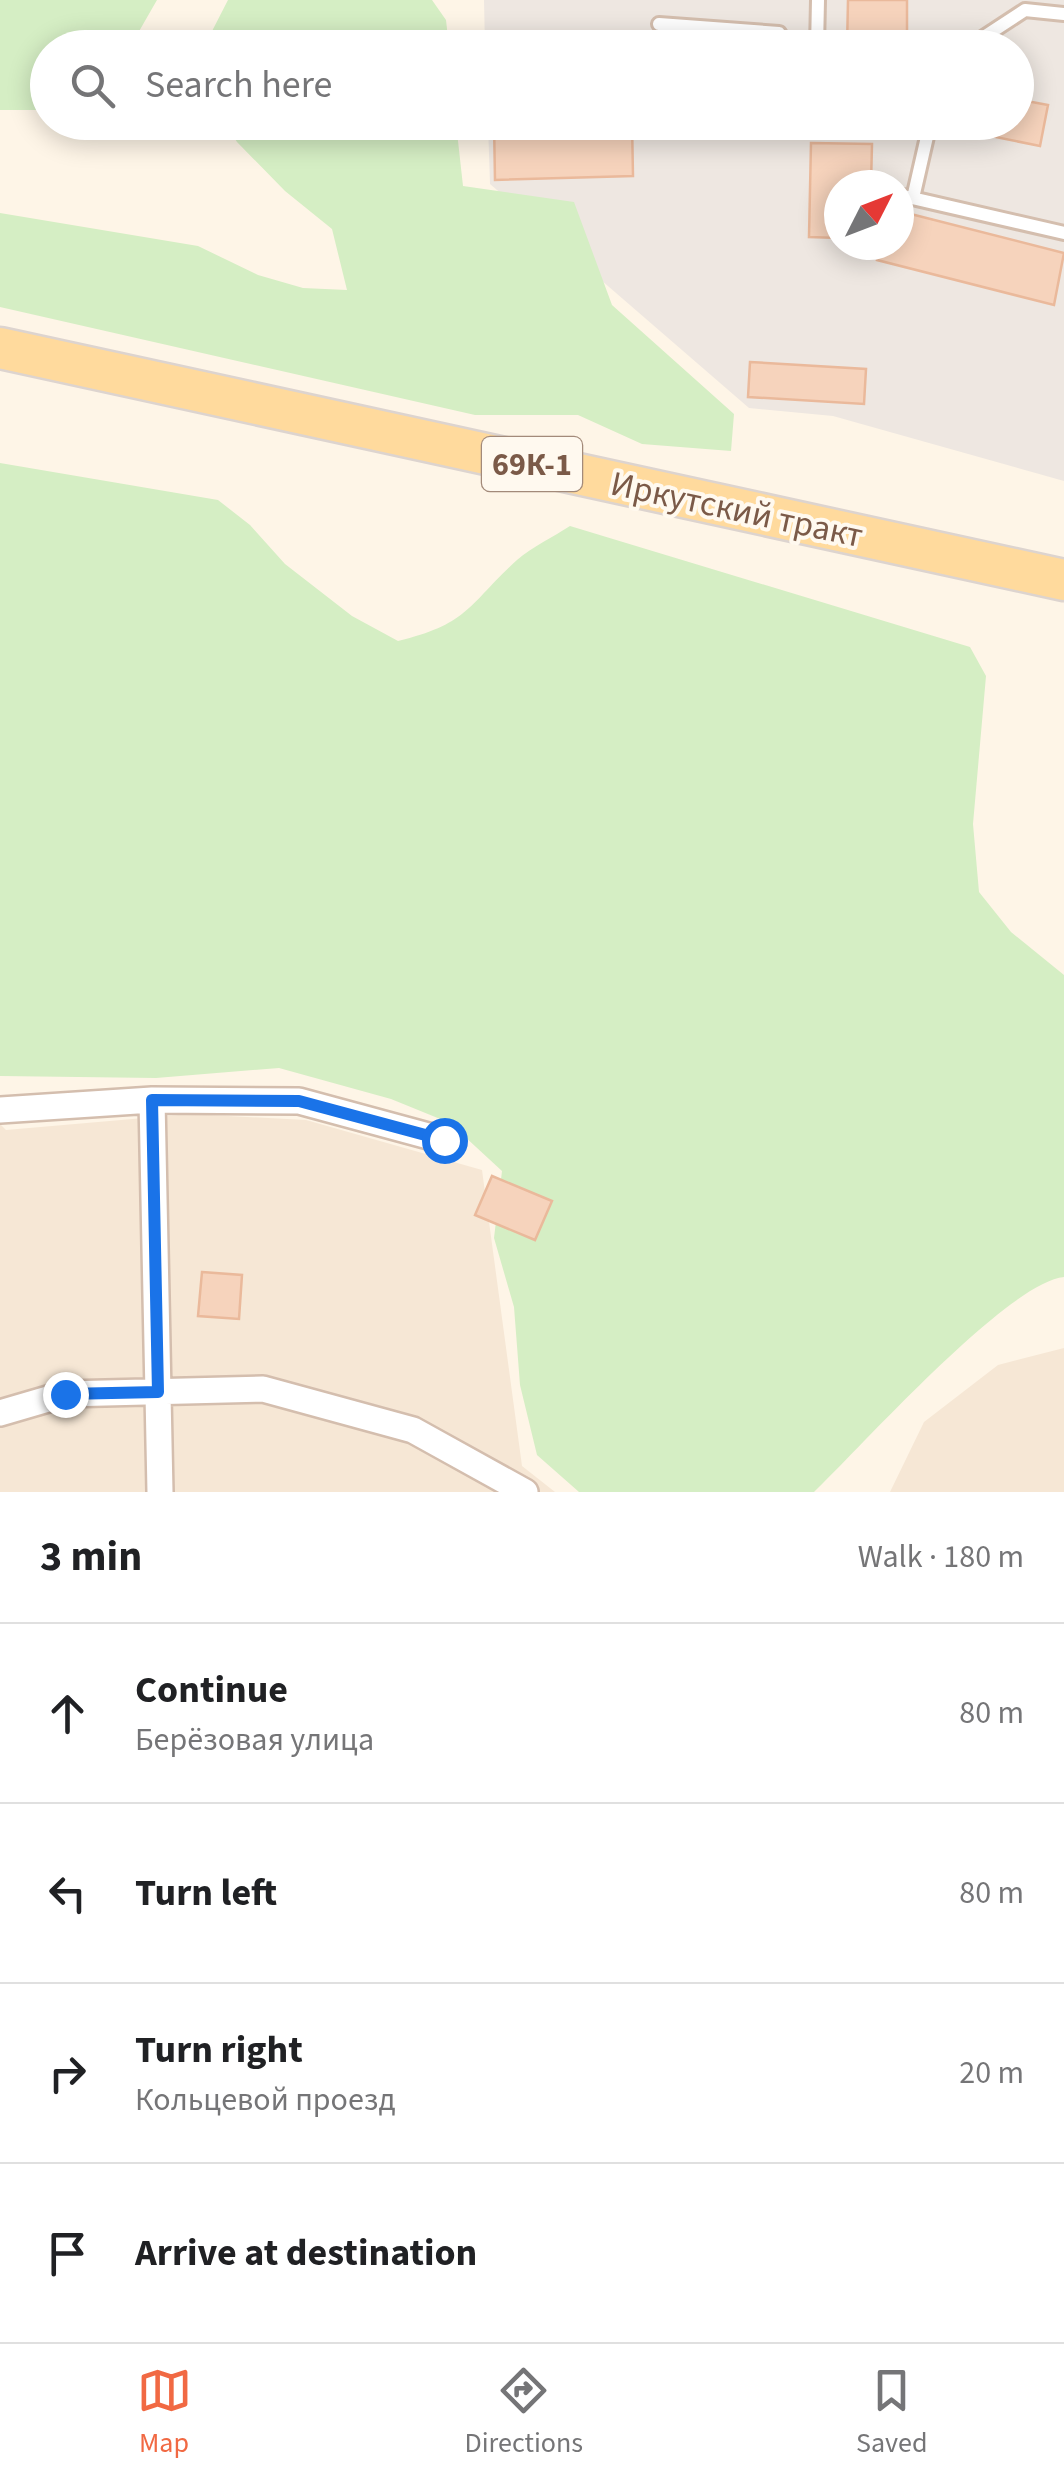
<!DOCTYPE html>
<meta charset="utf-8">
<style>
:root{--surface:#fff;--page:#f6f6f6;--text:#202124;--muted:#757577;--line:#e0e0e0;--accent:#f16943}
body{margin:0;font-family:"Source Sans 3",sans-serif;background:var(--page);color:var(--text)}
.compass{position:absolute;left:824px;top:170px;width:90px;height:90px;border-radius:50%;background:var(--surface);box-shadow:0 5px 25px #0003;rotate:48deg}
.stop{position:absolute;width:30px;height:30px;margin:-22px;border:8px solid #1a73e8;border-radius:50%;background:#fff}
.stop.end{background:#1a73e8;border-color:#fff;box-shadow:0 2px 10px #0008}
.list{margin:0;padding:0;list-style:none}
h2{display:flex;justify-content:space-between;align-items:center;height:130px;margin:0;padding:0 40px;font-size:42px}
h2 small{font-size:32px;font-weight:400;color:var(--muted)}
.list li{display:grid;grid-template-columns:65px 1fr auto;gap:30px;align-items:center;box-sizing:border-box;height:180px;padding:0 40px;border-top:2px solid var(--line)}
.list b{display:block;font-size:38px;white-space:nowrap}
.list p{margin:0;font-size:32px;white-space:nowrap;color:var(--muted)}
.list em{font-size:32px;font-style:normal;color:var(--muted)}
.icon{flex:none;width:55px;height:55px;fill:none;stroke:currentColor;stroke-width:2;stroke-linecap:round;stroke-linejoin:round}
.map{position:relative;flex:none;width:1064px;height:1492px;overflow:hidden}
.search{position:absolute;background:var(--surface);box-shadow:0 5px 25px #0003;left:30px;right:30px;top:30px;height:110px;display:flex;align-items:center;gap:25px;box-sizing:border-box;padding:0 35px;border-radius:55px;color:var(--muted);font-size:38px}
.sheet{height:850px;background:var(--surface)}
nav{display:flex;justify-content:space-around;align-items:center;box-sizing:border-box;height:140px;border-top:2px solid var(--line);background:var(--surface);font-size:28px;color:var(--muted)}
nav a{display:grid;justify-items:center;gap:5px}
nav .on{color:var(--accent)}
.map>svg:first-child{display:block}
.residential{fill:#f6e7d5}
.industrial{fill:#eee7e1;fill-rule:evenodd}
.green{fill:#d5eec4}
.building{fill:#f6d3bc;stroke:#eab99b;stroke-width:2.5}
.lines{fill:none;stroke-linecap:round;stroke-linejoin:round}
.lane-casing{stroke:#d4beae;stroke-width:18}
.street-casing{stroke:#d4beae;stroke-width:30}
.primary-casing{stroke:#ddd4cf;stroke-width:45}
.lane{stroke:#fff;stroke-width:12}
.street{stroke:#fff;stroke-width:25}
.primary{stroke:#ffda9d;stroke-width:40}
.route{stroke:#1a73e8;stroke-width:12}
.labels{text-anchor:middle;stroke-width:8;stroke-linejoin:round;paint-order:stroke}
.shield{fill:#fff9ef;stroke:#a38a7a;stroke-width:2.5}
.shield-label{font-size:32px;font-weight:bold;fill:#7b5a48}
.street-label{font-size:35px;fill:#7b5a48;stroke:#fff9ef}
</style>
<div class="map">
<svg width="1064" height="1492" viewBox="0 0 1064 1492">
<rect width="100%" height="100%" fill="#fef5e7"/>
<path class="residential" d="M 190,1114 L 306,1120 L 482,1170 L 522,1466 L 555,1492 L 0,1492 L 0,1124 L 6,1130 Z
M 1064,1348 L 1064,1492 L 890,1492 L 924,1422 L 998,1365 Z"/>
<path class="industrial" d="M 484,0 L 1064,0 L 1064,481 L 833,416 L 749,408 L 490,184 L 488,123 L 1016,122 L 1016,48 L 485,47 ZM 839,185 L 899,185 L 899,245 L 839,245 Z"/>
<path class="green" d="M 0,0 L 157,0 L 130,47 L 48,48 L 47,110 L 0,110 Z
M 228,0 L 432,0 L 446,20 L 449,47 L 209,47 L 209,37 Z
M 225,123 L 456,123 L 463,186 L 574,202 L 612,305 L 734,414 L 731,451 L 642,444 L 578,415 L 475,415 L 0,307 L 0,213 L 198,246 L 258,275 L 303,288 L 347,290 L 332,229 L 285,191 L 237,142 Z
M 0,463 L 218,500 L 250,525 L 285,564 L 352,616 L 398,641 C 469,624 468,605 517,560 C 532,547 553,537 570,526 L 970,647 L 986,676 L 973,824 L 979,892 L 1011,932 L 1064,975 L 1064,1277 C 1007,1283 862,1446 814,1492 L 579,1492 L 537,1455 L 520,1385 L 514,1307 L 494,1238 L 502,1171 L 450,1123 L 391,1099 L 279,1068 L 156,1078 L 0,1076 Z"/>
<path class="building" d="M 848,0 L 907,0 L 907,48 L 847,48 Z
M 1016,99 L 1048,105 L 1040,146 L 951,128 L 952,122 L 1016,122 Z
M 494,122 L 632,122 L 633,176 L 495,180 Z
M 655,122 L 797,122 L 797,136 L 655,135 Z
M 811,143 L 872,144 L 871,185 L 839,185 L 839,238 L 809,237 Z
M 899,211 L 1064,253 L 1054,305 L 877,260 L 881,245 L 899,245 Z
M 750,362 L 866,369 L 864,404 L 748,397 Z
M 492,1176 L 552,1201 L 535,1240 L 475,1215 Z
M 202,1272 L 242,1275 L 239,1319 L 198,1316 Z"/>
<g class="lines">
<g class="lane-casing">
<path id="lane" d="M 659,24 L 779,33 L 788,48
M 817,48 L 818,0
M 967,48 L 1025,10 L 1064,14
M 899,195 L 1064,233
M 913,198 L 929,128 L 915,122"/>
</g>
<g class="street-casing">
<path id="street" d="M 152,1100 L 160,1492
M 0,1110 L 152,1100 L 299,1101 L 443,1140
M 0,1413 L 65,1394 L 263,1389 L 413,1430 L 525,1492"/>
</g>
<g class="primary-casing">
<path id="primary" d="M 0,348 L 1064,580"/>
</g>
<use href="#lane" class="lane"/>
<use href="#street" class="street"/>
<use href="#primary" class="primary"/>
</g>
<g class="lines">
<path class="route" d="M 65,1394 L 158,1392 L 152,1100 L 299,1101 L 444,1140"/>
</g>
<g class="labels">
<rect class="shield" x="482" y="437" width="100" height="54" rx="8"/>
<g class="shield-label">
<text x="532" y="475">69К-1</text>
</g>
<g class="street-label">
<text transform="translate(737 509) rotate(12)" y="12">Иркутский тракт</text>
</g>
</g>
</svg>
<svg class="compass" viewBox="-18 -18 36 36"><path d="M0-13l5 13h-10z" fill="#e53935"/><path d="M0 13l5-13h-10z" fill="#757577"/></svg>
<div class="stop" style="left:444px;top:1140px"></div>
<div class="stop end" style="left:65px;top:1394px"></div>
<div class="search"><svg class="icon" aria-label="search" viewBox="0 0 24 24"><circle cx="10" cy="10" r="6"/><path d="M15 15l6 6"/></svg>Search here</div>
</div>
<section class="sheet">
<h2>3 min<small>Walk · 180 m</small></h2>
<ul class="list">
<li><svg class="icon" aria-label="ahead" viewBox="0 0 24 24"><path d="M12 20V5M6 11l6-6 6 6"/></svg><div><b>Continue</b><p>Берёзовая улица</p></div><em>80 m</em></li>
<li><svg class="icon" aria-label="left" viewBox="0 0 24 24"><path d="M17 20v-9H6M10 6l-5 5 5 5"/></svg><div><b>Turn left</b></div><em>80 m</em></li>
<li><svg class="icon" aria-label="right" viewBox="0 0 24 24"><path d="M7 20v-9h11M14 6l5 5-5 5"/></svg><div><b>Turn right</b><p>Кольцевой проезд</p></div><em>20 m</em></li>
<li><svg class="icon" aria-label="arrive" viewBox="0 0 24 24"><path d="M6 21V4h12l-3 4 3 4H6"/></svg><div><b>Arrive at destination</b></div></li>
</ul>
</section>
<nav>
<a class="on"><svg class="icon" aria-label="map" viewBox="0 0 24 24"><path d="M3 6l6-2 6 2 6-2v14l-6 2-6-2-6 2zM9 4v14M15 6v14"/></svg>Map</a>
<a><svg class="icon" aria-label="directions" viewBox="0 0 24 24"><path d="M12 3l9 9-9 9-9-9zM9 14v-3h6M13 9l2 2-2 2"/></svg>Directions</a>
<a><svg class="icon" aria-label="saved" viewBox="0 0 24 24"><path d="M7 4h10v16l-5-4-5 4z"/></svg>Saved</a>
</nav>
